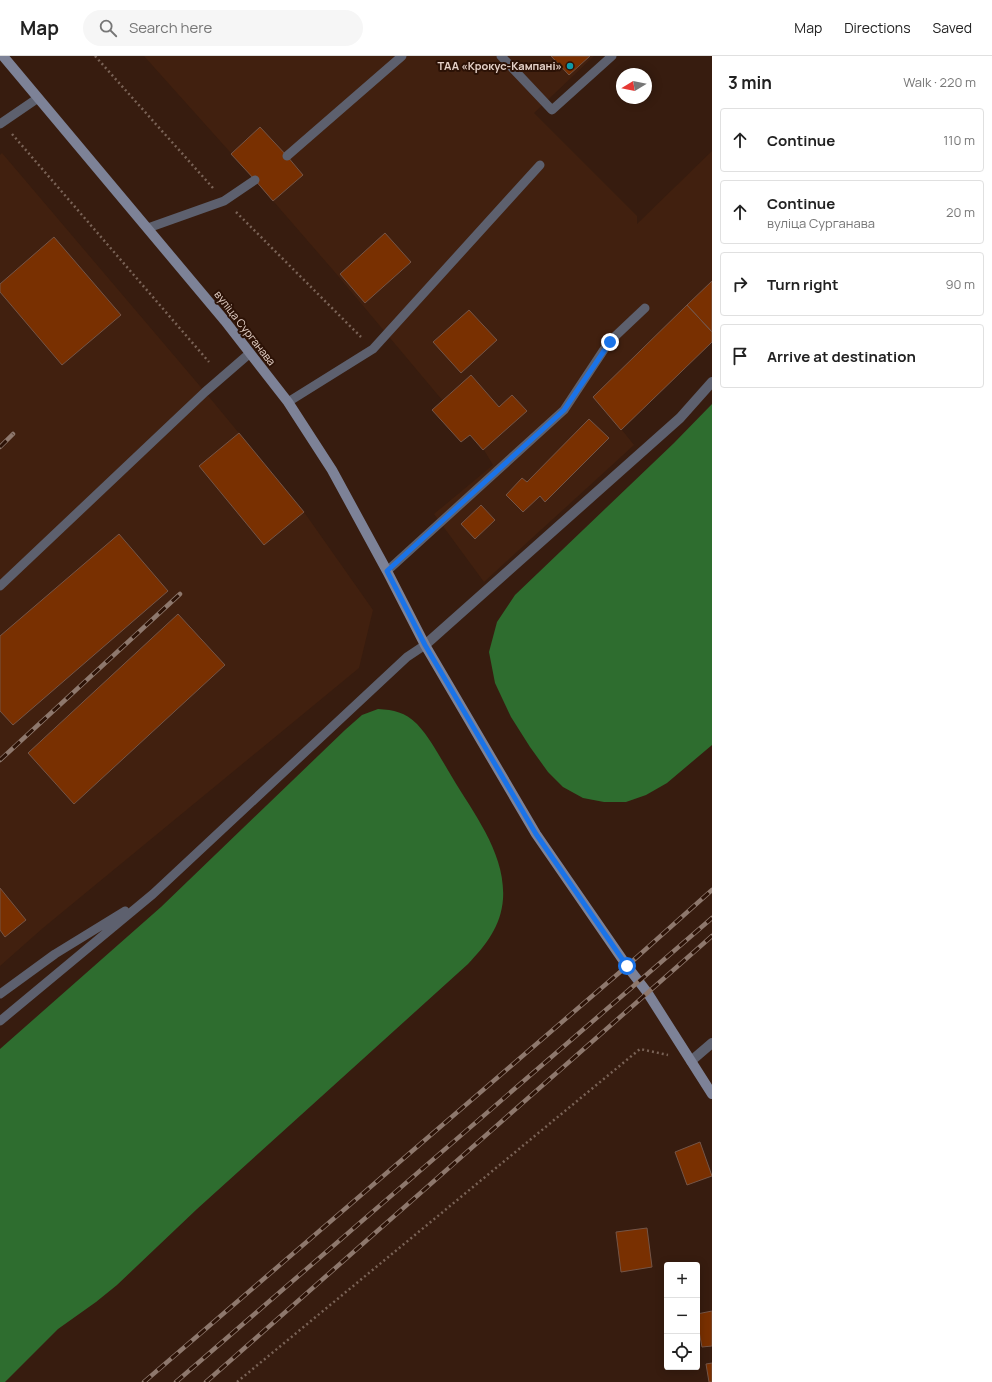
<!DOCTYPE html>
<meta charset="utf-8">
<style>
:root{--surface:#fff;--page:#f6f6f6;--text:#222;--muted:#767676;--line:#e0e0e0}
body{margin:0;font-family:Manrope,sans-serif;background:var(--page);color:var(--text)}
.controls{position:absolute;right:12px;bottom:12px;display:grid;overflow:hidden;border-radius:4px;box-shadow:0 2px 10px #0003}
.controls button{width:36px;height:36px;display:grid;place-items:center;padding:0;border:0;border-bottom:1px solid var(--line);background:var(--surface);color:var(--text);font:20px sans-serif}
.compass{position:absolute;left:616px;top:12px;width:36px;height:36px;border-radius:50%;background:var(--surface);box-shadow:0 2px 10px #0003;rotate:260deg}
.stop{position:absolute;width:12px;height:12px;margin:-9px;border:3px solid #1a73e8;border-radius:50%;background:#fff}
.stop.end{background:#1a73e8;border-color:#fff;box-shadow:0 1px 4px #0008}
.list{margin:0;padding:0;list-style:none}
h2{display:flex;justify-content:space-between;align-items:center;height:52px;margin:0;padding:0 16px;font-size:17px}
h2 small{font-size:13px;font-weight:400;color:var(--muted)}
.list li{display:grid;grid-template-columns:26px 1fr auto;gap:12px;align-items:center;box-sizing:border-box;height:64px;margin:0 8px 8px;padding:0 8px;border:1px solid var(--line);border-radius:4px}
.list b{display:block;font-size:15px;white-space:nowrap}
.list p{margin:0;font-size:13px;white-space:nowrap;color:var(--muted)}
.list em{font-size:13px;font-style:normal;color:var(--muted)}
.icon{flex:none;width:22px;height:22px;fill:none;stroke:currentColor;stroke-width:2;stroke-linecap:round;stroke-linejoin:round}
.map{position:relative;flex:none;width:712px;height:1326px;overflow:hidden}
header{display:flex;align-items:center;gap:24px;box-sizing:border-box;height:56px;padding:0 20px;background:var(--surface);border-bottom:1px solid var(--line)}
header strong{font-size:19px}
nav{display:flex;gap:22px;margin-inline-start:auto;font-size:14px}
.search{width:280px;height:36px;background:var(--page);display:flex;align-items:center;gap:10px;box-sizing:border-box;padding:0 14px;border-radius:22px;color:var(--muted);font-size:15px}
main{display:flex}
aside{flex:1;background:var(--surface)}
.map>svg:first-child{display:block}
.built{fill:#41200f}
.forest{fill:#2e6d2f}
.building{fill:#793001;stroke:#755547}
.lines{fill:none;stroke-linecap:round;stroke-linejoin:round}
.path{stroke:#7a6357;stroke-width:2.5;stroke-dasharray:2 3;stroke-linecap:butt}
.lane{stroke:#5d606e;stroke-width:9}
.street{stroke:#5d606e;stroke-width:10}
.secondary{stroke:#7d8297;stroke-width:10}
.rail-casing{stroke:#8e786d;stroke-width:4.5}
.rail{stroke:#2c1206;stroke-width:3;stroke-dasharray:9;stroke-linecap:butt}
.route{stroke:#1a73e8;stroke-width:5}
.culture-dot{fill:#0f9aa8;stroke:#2c1206;stroke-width:1.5}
.labels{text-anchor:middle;stroke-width:4;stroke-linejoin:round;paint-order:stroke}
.poi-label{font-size:11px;font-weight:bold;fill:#e5d2c9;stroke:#2c1206;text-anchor:end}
.street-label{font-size:11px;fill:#e5d2c9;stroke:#2c1206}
</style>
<header>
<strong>Map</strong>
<div class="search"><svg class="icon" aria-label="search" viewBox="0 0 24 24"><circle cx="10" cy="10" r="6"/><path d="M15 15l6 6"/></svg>Search here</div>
<nav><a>Map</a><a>Directions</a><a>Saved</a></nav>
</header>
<main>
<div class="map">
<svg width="712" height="1326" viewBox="0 0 712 1326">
<rect width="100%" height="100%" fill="#371c0f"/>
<path class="built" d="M 144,0 L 594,0 L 534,57 L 637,160 L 637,168 L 712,95 L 712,286 L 622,374 L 634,389 L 484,526 L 434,458 L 493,409 L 484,394 L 333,214 L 255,124 Z
M 2,97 L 205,336 L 304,456 L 373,554 L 359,612 L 43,872 L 0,910 L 0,99 Z"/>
<path class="forest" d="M 712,348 L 712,689 L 667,727 L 646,739 L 626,746 L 604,746 L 583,742 L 563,731 L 548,716 L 530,691 L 511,661 L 495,627 L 489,596 L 497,566 L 515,539 L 674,387 Z
M 378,653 C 394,654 405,656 417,668 C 431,683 441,703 452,721 C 474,758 506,798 503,843 C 501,870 486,889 468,908 L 197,1153 L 117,1229 L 96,1246 L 58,1273 L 5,1326 L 0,1326 L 0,993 L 161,851 L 345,674 L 362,659 Z"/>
<path class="building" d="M 551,0 L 590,0 L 569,19 Z
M 260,71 L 287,100 L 303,119 L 273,145 L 255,124 L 231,98 Z
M 385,177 L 411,206 L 365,247 L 340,218 Z
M 54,181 L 121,259 L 62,309 L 0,236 L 0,228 Z
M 712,225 L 712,276 L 687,249 Z
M 687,249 L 712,276 L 712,286 L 621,374 L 593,341 Z
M 469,254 L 497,284 L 461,317 L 433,286 Z
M 471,319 L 499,351 L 512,339 L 527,355 L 483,394 L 470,379 L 461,386 L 432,354 Z
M 589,363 L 609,382 L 545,446 L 540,440 L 523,456 L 506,439 L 522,422 L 527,426 Z
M 239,377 L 304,456 L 264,489 L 199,410 Z
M 481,449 L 495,464 L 475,483 L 461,468 Z
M 119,478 L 168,535 L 13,669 L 0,655 L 0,580 Z
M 178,558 L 225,609 L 74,748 L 28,697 Z
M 0,832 L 26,864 L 5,881 L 0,874 Z
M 700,1086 L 712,1120 L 687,1129 L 675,1096 Z
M 647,1172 L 652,1211 L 621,1216 L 616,1176 Z
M 712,1255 L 712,1290 L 702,1291 L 697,1265 L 697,1258 Z
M 712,1307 L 712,1326 L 709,1326 L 706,1308 Z"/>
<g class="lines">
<path class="path" d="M 95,0 L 213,132
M 12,78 L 209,306
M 236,156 L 361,281
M 237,1326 L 640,993 L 668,999"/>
<path class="lane" d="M 501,0 L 552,54 L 612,0
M 0,68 L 38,42
M 287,100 L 402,0
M 148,172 L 224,145 L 255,124
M 288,346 L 373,293 L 540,109
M 387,515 L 564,354 L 609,286 L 645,252
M 0,530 L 205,336 L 250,297
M 0,938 L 55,898 L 125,855
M 0,965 L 153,838 L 407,601 L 425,589"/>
<path class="street" d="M 425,589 L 680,362 L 712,326
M 691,1005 L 712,987"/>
<path class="secondary" d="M 3,0 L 225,265 L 288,346 L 332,414 L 387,515 L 425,589 L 536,778 L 627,910 L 647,936 L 712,1038"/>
<g class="rail-casing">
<path id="rail" d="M 0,391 L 13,378
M 0,704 L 180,538
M 144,1326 L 627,910 L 712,834
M 176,1326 L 712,862
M 206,1326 L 712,880"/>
</g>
<use href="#rail" class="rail"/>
</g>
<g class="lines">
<path class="route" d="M 610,286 L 564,354 L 387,515 L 425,589 L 536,778 L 627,910"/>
</g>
<circle class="culture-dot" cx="570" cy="10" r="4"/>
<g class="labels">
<g class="poi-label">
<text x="562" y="14">ТАА «Крокус-Кампані»</text>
</g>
<g class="street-label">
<text transform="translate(245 272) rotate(52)" y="4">вуліца Сурганава</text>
</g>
</g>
</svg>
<div class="controls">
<button>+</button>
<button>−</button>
<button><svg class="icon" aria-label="locate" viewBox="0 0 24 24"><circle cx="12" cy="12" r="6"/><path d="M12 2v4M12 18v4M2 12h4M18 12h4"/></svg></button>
</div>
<svg class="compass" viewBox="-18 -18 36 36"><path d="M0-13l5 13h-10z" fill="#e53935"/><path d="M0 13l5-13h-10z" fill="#767676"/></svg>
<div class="stop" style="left:627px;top:910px"></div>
<div class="stop end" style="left:610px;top:286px"></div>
</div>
<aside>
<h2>3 min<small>Walk · 220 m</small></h2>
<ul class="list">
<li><svg class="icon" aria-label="ahead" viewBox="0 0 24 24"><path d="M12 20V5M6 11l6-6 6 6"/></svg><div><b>Continue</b></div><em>110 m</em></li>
<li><svg class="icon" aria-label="ahead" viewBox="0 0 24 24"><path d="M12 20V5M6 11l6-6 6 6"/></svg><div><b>Continue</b><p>вуліца Сурганава</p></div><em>20 m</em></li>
<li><svg class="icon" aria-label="right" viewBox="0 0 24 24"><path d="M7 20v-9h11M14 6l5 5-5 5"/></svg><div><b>Turn right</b></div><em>90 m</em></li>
<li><svg class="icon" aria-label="arrive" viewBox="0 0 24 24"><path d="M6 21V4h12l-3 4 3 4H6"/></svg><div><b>Arrive at destination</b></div></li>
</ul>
</aside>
</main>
